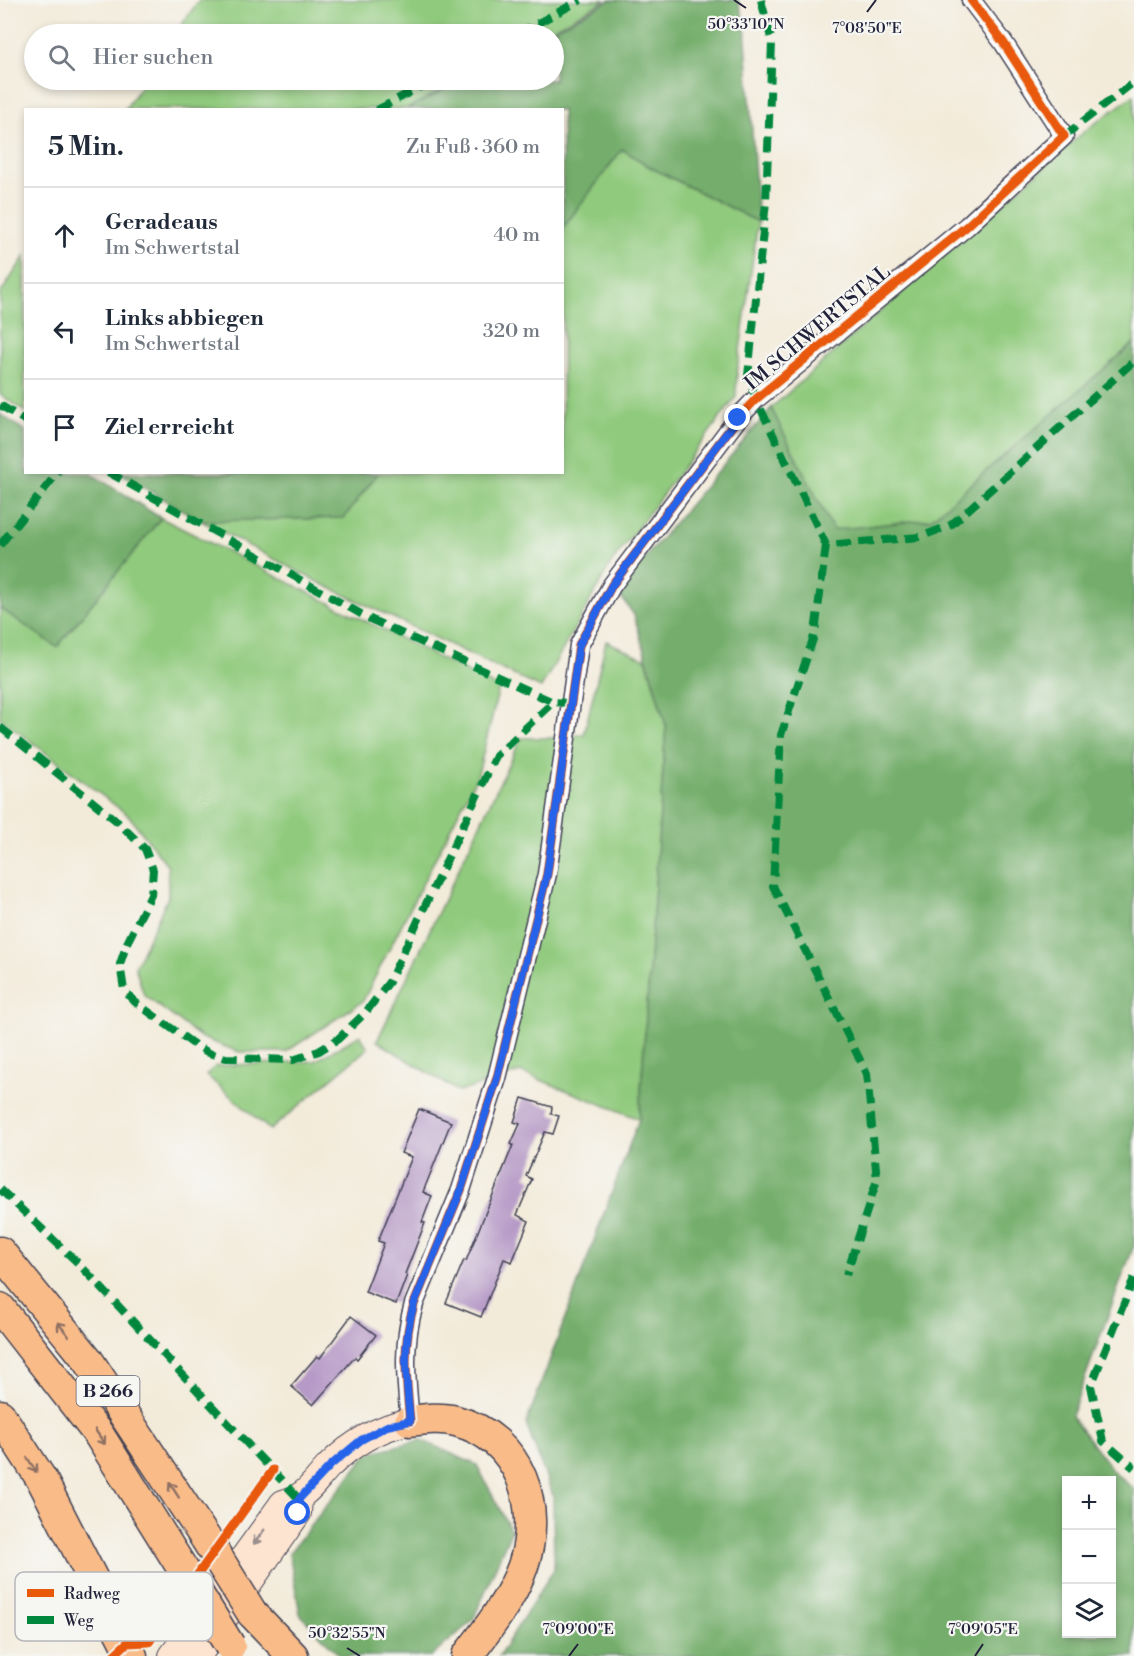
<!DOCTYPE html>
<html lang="de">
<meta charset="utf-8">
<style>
:root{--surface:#fff;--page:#f2f2f3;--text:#1f2937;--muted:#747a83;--line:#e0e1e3}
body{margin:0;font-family:"Libre Bodoni",serif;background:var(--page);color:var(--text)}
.controls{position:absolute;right:18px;bottom:18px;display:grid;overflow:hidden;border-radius:0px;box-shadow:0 3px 9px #0003}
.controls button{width:54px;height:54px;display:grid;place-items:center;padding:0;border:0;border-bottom:2px solid var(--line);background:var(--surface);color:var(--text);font:30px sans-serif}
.stop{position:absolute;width:18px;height:18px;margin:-14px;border:4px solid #2563eb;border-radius:50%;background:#fff}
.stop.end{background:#2563eb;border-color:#fff;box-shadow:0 2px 6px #0008}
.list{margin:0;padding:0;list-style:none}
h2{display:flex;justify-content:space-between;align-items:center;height:78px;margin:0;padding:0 24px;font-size:26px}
h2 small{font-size:20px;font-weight:400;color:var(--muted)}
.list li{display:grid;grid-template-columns:39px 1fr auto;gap:18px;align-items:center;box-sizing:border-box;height:96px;padding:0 24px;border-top:2px solid var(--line)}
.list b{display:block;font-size:22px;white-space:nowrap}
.list p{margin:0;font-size:20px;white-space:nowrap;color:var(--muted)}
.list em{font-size:20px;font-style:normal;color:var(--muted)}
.icon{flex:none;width:33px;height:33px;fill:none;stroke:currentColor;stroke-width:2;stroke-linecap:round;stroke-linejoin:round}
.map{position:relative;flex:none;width:1134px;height:1656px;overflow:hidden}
.search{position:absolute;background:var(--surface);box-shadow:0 3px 9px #0003;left:24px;top:24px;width:540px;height:66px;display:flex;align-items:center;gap:15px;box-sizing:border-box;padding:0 21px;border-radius:33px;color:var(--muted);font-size:22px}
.panel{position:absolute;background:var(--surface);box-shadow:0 3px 9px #0003;left:24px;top:108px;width:540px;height:366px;border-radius:0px}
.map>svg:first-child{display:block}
.green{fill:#90ca7d;stroke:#59765c;stroke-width:1.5}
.forest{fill:#74ae6c;stroke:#4b6854;stroke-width:1.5;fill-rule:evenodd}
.building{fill:#b599c6}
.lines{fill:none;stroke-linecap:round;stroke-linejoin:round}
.minor-casing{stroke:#414053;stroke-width:21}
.secondary-casing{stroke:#414053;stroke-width:28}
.trunk-casing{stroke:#414053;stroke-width:33}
.minor{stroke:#fff;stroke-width:18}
.secondary{stroke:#fde4d0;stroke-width:26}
.trunk{stroke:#f9bc89;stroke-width:30}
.trunk-bridge-casing{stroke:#414053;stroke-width:33;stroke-linecap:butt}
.trunk-bridge{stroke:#f9bc89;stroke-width:30}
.quiet{stroke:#00873e;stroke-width:8;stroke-dasharray:15 8;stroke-linecap:butt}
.cycleway-casing{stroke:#f6f6f2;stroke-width:13}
.cycleway{stroke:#e8590c;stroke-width:9}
.oneway{stroke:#8e6f62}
.oneway2{stroke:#9a8d8d}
.route{stroke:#2563eb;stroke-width:8}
.ticks{fill:none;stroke:#22223b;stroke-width:2}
.labels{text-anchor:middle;stroke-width:4.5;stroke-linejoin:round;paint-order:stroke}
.shield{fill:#f6f6f2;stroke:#626272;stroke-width:1.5}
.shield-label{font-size:18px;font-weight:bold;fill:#22223b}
.street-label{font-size:20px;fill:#22223b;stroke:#f6f6f2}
.key{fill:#f6f6f2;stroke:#b6b6bb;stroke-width:1.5}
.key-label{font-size:16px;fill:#22223b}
.ticks-label{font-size:15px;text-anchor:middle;fill:#22223b;stroke:#f6f6f2;stroke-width:4.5;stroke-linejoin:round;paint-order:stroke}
</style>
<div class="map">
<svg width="1134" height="1656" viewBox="0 0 1134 1656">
<rect width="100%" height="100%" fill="#f6f6f2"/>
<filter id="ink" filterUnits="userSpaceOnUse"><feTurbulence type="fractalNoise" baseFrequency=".0167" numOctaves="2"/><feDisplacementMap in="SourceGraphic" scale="12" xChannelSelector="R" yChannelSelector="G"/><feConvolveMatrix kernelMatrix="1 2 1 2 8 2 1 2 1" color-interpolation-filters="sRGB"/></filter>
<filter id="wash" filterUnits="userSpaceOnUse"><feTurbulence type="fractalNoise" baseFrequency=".008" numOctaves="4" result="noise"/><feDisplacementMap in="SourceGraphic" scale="24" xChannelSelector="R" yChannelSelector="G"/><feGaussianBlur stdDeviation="1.35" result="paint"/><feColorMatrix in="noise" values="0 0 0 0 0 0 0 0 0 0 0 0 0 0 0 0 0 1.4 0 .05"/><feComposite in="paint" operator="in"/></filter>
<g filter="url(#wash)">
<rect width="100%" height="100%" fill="#f3ebda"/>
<path class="green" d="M 199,0 L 606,0 L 543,34 L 175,34 Z
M 145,80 L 461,80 L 406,109 L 125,109 Z
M 1134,95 L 1134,343 L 931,519 L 833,530 L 771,408 L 1086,130 Z
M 622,149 L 650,167 L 758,222 L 737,372 L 736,397 L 612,562 L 541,688 L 322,584 L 201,521 L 344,518 L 378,473 L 562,472 L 563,228 Z
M 25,256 L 25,412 L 0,394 L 0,294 Z
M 161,518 L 499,688 L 478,774 L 363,1001 L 286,1052 L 239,1052 L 202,1038 L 144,995 L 135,967 L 168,897 L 168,866 L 129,816 L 0,718 L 0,608 L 57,647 Z
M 606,641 L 646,659 L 666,726 L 639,1119 L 520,1072 L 459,1092 L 377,1041 L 521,738 L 558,738 L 584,734 Z
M 360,1035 L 368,1048 L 270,1130 L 206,1075 L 216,1066 L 315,1061 Z"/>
<path class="forest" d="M 610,0 L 738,0 L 745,24 L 758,222 L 650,167 L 622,149 L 563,228 L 562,110 L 407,109 L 463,80 L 554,80 L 554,34 L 546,34 Z
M 1134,343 L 1134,1245 L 1071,1416 L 1114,1472 L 1134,1489 L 1134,1656 L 499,1656 L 554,1569 L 553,1496 L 526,1424 L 639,1119 L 666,726 L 634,615 L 617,591 L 771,408 L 833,530 L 931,519 ZM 1066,1480 L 1112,1480 L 1112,1634 L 1066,1634 Z
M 0,414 L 25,431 L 26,472 L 90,473 L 161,518 L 57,647 L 0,608 Z
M 119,473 L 378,473 L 344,518 L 201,521 Z
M 421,1440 L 477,1465 L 511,1531 L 473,1620 L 432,1656 L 340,1656 L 300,1614 L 289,1553 L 368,1453 Z"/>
<g id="blocks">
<path class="building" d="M 522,1098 L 552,1107 L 551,1114 L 559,1116 L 553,1134 L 545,1132 L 526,1176 L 532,1179 L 517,1215 L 529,1221 L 512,1262 L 504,1259 L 481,1317 L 446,1303 L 464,1260 L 466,1261 L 513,1145 L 511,1144 L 520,1124 L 514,1122 Z
M 419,1109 L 451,1122 L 423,1192 L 432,1196 L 422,1222 L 425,1223 L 405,1274 L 407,1275 L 396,1304 L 365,1292 L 384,1243 L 378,1241 L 412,1157 L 401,1153 Z
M 351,1316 L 376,1335 L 357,1359 L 355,1357 L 313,1405 L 291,1386 L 317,1356 L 320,1358 Z"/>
</g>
</g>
<g filter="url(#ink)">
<use href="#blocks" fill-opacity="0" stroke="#414053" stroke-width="1.5"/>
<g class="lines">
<g class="minor-casing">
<path id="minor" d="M 410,1421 C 406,1379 402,1345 414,1304 L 461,1190 L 497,1078 L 547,874 L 579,645 L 612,585 L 738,418 L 756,399 L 967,226 L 1064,136 L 1003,42 L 971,0"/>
</g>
<g class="secondary-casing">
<path id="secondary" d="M 172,1656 L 283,1503 C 308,1496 312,1484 329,1466 C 352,1443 378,1428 410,1421
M 198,1656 L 298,1513 L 299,1499"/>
</g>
<g class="trunk-casing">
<path id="trunk" d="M 0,1252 L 88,1360 L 206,1539
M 0,1308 L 99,1435 L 184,1571
M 0,1415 L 42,1480 L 132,1656
M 410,1421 C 425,1419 441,1417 456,1421 C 521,1438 543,1507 523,1566 C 512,1598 488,1629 467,1656
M 252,1613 L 293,1656"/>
</g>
<use href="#minor" class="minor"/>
<use href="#secondary" class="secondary"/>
<use href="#trunk" class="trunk"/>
<g class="trunk-bridge-casing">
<path id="trunk-bridge" d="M 206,1539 L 252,1613
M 184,1571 L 230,1646"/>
</g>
<use href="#trunk-bridge" class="trunk-bridge"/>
<path class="quiet" d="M 761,0 L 772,42 L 766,202 L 748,376 L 756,399 L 826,545 L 920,537 L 951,525 L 1134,361
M 517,34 L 581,0
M 377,110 L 433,80
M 1064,136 L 1134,82
M 0,405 L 26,421
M 108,472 L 370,619 L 553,702
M 0,545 L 58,472
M 826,545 L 815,633 L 781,735 L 773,886 L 867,1074 L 877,1180 L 846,1275
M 0,727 L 119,823 L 145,849 L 153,870 L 151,895 L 127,943 L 120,964 L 124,990 L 135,1002 L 192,1043 L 209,1053 L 226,1058 L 293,1060 L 319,1051 L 338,1039 L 366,1012 L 389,982 L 496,756 L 553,702 L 571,703
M 0,1189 L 80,1265 L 299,1499
M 1134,1278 L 1091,1386 L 1103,1441 L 1134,1468"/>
<g class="cycleway-casing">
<path id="cycleway" d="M 410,1421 C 406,1379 402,1345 414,1304 L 461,1190 L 497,1078 L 547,874 L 579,645 L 612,585 L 738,418 L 756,399 L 967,226 L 1064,136 L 1003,42 L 971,0
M 113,1656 L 127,1643 L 149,1642 L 273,1470"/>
</g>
<use href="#cycleway" class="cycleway"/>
</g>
<defs><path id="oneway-shaft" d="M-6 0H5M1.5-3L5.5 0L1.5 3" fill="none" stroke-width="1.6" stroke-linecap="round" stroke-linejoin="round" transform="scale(1.5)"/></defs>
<g class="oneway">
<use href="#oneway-shaft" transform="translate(63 1329) rotate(-129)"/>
<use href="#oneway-shaft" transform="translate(100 1437) rotate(56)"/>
<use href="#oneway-shaft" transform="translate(32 1465) rotate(57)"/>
<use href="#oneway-shaft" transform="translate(174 1490) rotate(-123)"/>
</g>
<use class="oneway2" href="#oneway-shaft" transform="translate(259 1537) rotate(126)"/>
</g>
<g class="lines" filter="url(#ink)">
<path class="route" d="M 298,1513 L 299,1499 L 331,1465 L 361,1440 L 387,1426 L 410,1421 C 406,1379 402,1344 414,1304 L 461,1190 L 497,1078 L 547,874 L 579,645 L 612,585 L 738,418"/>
</g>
<path class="ticks" d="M 734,0 L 746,8M 867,12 L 876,0M 347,1648 L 360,1656M 569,1656 L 578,1644M 975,1656 L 983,1644"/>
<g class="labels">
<rect class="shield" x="76.5" y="1376" width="63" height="30" rx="4.5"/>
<g class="shield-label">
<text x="108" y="1397">B 266</text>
</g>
<g class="street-label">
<text transform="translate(817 327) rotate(-40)" y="7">IM SCHWERTSTAL</text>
</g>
</g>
<rect x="15" y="1572" width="198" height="69" rx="9" class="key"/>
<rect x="27" y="1589" width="27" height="8" fill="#e8590c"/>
<rect x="27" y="1616" width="27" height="8" fill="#00873e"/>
<g class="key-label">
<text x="64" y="1599">Radweg</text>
<text x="64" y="1626">Weg</text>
</g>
<g class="ticks-label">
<text x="746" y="29">50°33'10"N</text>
<text x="867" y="33">7°08'50"E</text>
<text x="578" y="1634">7°09'00"E</text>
<text x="983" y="1634">7°09'05"E</text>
<text x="347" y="1638">50°32'55"N</text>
</g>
</svg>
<div class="controls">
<button>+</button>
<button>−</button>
<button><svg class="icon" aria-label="layers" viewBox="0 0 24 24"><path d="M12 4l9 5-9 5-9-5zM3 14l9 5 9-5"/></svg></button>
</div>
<div class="stop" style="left:298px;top:1513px"></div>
<div class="stop end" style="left:738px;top:418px"></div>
<div class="search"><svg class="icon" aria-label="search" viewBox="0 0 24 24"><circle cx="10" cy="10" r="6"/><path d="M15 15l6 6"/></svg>Hier suchen</div>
<section class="panel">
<h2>5 Min.<small>Zu Fuß · 360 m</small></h2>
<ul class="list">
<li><svg class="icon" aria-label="ahead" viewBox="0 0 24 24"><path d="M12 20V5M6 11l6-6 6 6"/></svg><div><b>Geradeaus</b><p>Im Schwertstal</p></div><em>40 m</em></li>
<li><svg class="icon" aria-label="left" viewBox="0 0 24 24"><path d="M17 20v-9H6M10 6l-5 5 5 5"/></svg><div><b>Links abbiegen</b><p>Im Schwertstal</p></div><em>320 m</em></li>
<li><svg class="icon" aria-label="arrive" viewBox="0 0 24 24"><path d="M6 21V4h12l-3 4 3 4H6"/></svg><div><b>Ziel erreicht</b></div></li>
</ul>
</section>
</div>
